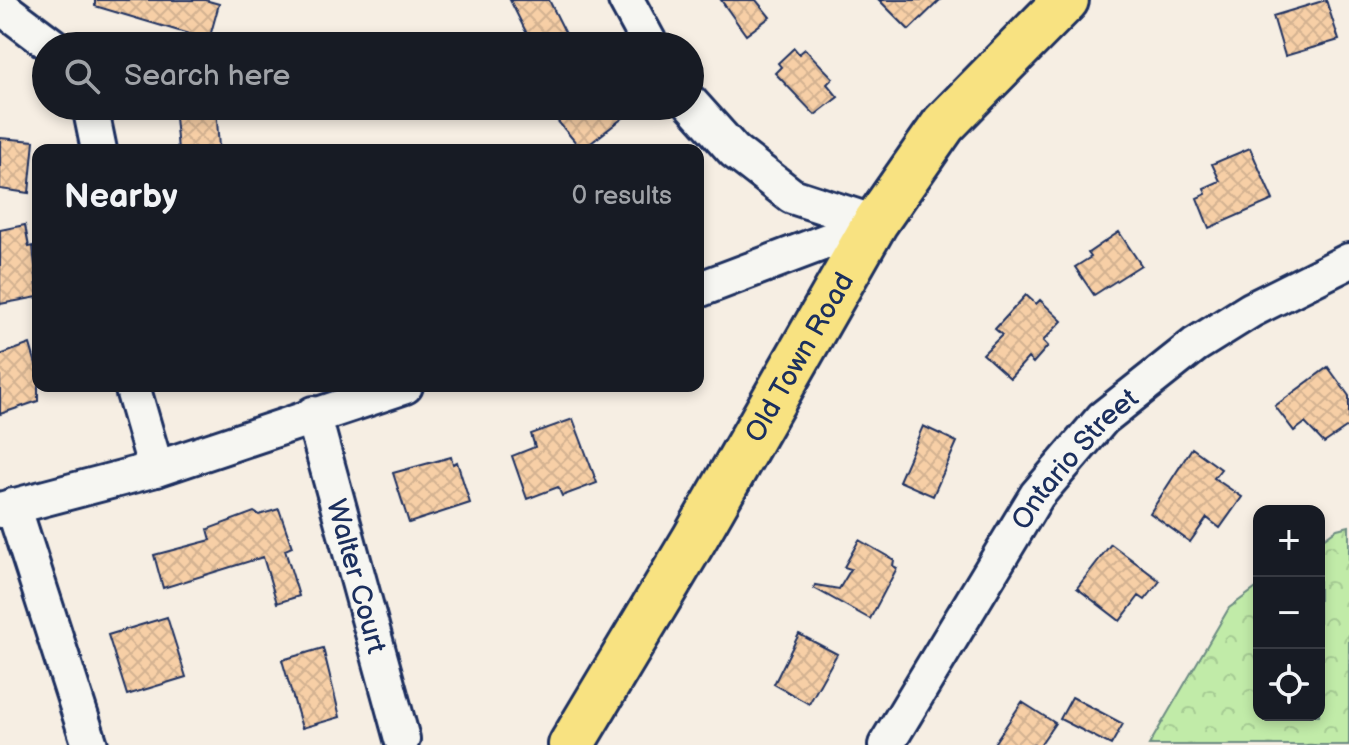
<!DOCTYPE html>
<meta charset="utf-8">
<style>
:root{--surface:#171b24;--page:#20242c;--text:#f1f3f6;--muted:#9ea1a6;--line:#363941}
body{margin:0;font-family:"Balsamiq Sans",sans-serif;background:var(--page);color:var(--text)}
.controls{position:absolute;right:24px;bottom:24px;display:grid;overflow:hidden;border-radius:16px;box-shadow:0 4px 12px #0003}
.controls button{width:72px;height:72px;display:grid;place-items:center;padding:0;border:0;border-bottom:2px solid var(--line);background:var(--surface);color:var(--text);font:40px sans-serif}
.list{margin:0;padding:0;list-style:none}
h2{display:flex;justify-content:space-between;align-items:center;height:104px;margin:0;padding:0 32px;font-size:34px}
h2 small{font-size:26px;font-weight:400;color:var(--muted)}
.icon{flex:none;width:44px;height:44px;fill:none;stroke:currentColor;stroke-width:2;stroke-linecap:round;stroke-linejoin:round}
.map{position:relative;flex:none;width:1349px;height:745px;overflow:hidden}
.search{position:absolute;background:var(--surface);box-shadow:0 4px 12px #0003;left:32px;top:32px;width:672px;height:88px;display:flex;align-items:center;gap:20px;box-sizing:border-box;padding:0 28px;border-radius:44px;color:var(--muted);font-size:30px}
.panel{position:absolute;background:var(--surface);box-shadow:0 4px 12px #0003;left:32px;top:144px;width:672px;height:248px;border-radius:16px}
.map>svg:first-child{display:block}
.forest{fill:url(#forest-crowns);stroke:#6e8d83;stroke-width:2}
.building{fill:url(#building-cross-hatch);stroke:#1b2f5e;stroke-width:2}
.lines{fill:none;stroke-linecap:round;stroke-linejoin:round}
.minor-casing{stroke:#1b2f5e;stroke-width:40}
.major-casing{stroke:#1b2f5e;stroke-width:50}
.minor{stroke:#f6f6f2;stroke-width:34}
.major{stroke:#f8e281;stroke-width:44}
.labels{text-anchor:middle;stroke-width:6;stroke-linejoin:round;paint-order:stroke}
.street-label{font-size:28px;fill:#1b2f5e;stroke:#f6f6f2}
</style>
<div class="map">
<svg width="1349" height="745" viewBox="0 0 1349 745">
<defs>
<pattern id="forest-crowns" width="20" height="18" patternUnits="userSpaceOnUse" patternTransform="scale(2)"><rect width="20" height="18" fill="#c1eba8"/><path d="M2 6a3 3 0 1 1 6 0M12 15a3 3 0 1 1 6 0" fill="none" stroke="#a5ca93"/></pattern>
<pattern id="building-cross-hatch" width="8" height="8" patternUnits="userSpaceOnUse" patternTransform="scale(2)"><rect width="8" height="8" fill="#f7cfa6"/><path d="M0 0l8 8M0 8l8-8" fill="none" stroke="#d3b291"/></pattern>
</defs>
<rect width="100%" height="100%" fill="#f6eee3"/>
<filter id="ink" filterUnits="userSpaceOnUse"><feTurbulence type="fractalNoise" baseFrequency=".0125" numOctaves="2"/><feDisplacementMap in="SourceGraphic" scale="16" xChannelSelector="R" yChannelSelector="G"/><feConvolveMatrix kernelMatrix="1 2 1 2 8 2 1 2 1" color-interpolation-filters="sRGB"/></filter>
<g filter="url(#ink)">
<path class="forest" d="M 1349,526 L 1349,745 L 1149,745 L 1229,608 L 1259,586 L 1259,715 L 1319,715 L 1319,542 L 1337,529 Z"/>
<path class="building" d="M 95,0 L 205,0 L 219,4 L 209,40 L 95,6 Z
M 510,0 L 549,0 L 569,40 L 556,46 L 533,46 Z
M 721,0 L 756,0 L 770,17 L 746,35 Z
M 879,0 L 940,0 L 909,30 Z
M 1326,0 L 1339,40 L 1285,56 L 1273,16 Z
M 794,48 L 799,54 L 805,49 L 833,78 L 827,84 L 838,97 L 815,115 L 775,73 L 781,67 L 778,63 Z
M 174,106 L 216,106 L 219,148 L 178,150 Z
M 571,106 L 638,106 L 582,150 L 555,118 Z
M 0,138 L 34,141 L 29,193 L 0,189 Z
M 1250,148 L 1273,200 L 1209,228 L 1197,198 L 1206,194 L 1204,188 L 1220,181 L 1212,164 Z
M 25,225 L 29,247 L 33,246 L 38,297 L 0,304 L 0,230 Z
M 1119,232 L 1141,265 L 1094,295 L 1075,267 L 1091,257 L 1088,253 Z
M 1026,295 L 1036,304 L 1040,300 L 1062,321 L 1043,341 L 1048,346 L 1033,363 L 1028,358 L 1010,378 L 983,354 L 1002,335 L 995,329 Z
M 30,344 L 38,371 L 38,401 L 0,414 L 0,355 Z
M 1328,367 L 1349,396 L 1349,426 L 1324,443 L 1305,423 L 1294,431 L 1275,406 Z
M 573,419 L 597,483 L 562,496 L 558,487 L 527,499 L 512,456 L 535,447 L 531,434 Z
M 923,426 L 957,442 L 933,496 L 899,481 Z
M 1192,448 L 1221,469 L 1214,478 L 1242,497 L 1220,528 L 1207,518 L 1190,542 L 1150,513 Z
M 451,457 L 453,464 L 457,462 L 470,503 L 409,523 L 393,473 Z
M 279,509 L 292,547 L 285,550 L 299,596 L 277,603 L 263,557 L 163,588 L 154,555 L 211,540 L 208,529 L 254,512 L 259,515 Z
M 859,540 L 894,560 L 893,566 L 897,568 L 870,619 L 814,588 L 815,585 L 839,589 L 851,569 L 844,567 Z
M 1111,544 L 1160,581 L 1145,600 L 1139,596 L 1120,621 L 1077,588 Z
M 167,617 L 186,677 L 127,695 L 108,635 Z
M 799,634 L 837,654 L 809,704 L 774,684 Z
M 323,648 L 340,717 L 302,728 L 282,660 Z
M 1072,697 L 1123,724 L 1111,745 L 1060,719 Z
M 1022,702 L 1055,723 L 1040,745 L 993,745 Z"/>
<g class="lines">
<g class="minor-casing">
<g id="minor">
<path d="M 626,0 L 651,46"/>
<path d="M 0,6 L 53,46"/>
<path d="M 690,102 L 734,151 L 792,196 L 875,223"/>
<path d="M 90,106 L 99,150"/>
<path d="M 698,290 L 875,223"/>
<path d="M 132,386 L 156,469"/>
<path id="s1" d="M 313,414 L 402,739"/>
<path d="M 13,506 L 90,745"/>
<path d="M 0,510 L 156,469 L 405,386"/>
<path id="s2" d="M 886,745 L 1037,495 L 1103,418 L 1195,345 L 1251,310 L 1349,261"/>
</g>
</g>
<g class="major-casing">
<g id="major">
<path id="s3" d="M 571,745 L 695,538 L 875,223 L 944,124 L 1066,0"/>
</g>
</g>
<use href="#minor" class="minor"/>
<use href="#major" class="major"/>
</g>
</g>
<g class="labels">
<g class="street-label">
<text dy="10" stroke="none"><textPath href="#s3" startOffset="450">Old Town Road</textPath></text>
<text dy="10" stroke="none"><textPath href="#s2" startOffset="344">Ontario Street</textPath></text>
<text dy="10" stroke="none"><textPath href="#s1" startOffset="168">Walter Court</textPath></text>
</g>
</g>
</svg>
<div class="controls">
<button>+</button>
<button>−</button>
<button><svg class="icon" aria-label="locate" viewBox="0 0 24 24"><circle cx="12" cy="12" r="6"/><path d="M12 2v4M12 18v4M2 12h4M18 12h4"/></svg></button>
</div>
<div class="search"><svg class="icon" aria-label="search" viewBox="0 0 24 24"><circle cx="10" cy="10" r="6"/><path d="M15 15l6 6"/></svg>Search here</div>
<section class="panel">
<h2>Nearby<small>0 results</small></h2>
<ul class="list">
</ul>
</section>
</div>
